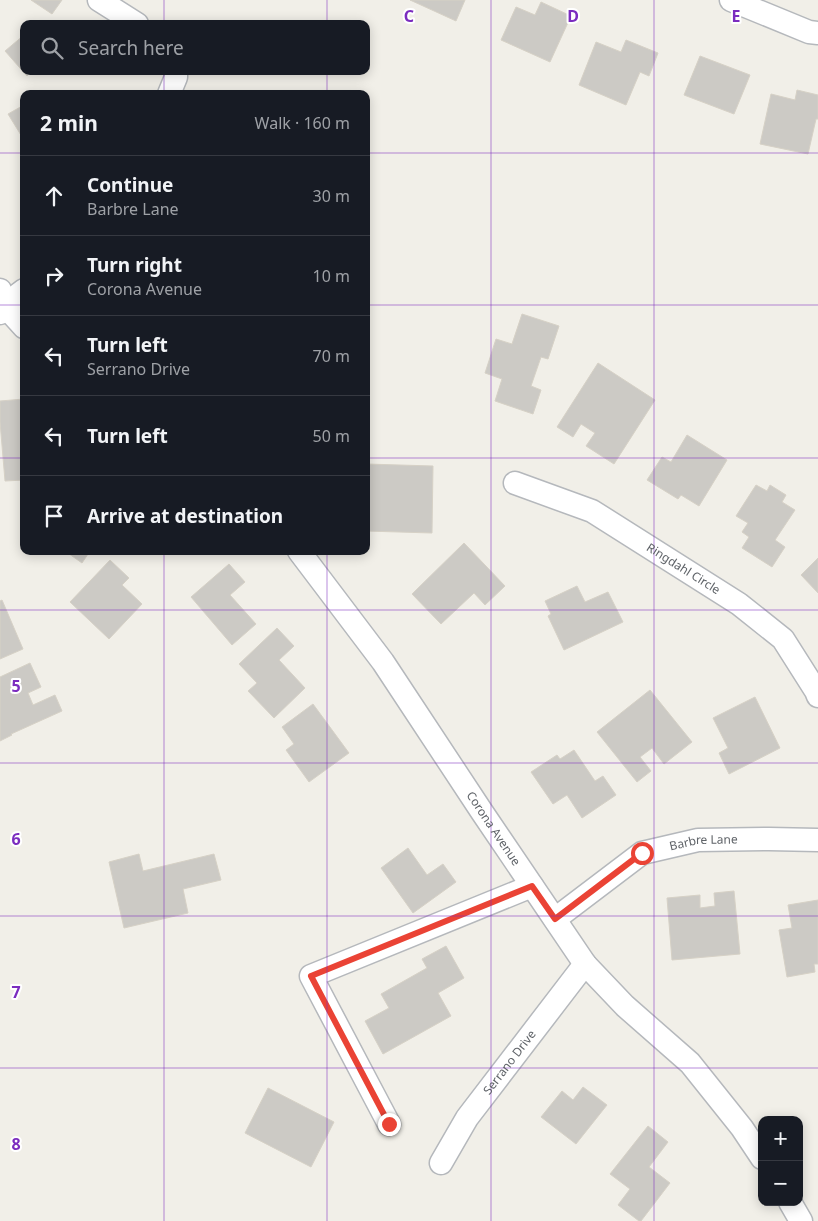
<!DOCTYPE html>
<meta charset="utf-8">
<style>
:root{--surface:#171b24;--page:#242831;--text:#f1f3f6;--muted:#9ea1a6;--line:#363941}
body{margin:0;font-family:"Noto Sans",sans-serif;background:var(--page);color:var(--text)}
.controls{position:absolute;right:15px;bottom:15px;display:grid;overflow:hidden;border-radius:10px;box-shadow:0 2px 12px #0003}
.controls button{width:45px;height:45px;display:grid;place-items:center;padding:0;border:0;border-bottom:1px solid var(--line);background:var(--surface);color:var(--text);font:25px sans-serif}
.stop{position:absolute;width:15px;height:15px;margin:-11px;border:4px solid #ea4335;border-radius:50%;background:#fff}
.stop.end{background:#ea4335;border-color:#fff;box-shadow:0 1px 5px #0008}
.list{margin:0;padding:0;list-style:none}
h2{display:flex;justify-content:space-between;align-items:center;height:65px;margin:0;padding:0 20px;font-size:21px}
h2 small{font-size:16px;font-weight:400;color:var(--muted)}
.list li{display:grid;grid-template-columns:32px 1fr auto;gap:15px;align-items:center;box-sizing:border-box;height:80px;padding:0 20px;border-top:1px solid var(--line)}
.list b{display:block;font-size:19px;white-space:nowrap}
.list p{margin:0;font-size:16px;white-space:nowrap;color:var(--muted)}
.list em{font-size:16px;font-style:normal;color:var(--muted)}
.icon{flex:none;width:28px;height:28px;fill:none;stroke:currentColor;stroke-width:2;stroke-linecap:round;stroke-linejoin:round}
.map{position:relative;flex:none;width:818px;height:1221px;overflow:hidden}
.search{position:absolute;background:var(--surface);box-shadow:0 2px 12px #0003;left:20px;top:20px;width:350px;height:55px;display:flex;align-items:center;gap:12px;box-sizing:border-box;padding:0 18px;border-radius:10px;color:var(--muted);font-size:19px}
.panel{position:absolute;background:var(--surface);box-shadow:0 2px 12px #0003;left:20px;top:90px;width:350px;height:465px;border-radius:10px}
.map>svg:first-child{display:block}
.building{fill:#cccac5;stroke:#d6d1c6}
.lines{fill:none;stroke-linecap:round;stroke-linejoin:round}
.minor-casing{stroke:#b5b8bc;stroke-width:25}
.minor{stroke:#fff;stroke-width:22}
.route{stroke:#ea4335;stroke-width:6}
.grid{fill:none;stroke:#7b2cbf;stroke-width:1;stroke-opacity:0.55}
.labels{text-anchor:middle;stroke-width:4;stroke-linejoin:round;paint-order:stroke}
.street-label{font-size:12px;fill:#5f6368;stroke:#fff}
.grid-label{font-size:16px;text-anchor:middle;font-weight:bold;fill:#7b2cbf;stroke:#fff;stroke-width:4;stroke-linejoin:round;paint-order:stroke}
</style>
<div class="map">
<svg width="818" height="1221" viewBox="0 0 818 1221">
<rect width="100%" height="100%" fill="#f1efe8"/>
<path class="building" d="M 31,0 L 62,0 L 52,14 Z
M 410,0 L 465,0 L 456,21 Z
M 541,2 L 571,16 L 550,62 L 501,40 L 516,7 L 535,15 Z
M 24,35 L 24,71 L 32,71 L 27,76 L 5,51 Z
M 626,40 L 658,53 L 649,76 L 640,72 L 626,105 L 579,85 L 596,42 L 621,52 Z
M 700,56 L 750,75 L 734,114 L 684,95 Z
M 797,90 L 818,95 L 818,119 L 816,119 L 808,154 L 760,144 L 771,94 L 795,100 Z
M 24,105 L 24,140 L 8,114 Z
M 522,314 L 559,326 L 548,359 L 541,357 L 531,386 L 541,390 L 533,414 L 495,401 L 502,379 L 485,373 L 496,339 L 512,344 Z
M 598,363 L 655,400 L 614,464 L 586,446 L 595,433 L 581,424 L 573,437 L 557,427 Z
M 24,399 L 24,480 L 5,481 L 0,422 L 0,401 Z
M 687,435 L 727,460 L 699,506 L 681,495 L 678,499 L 647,480 L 662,457 L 671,462 Z
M 366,464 L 433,466 L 432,533 L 366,531 Z
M 756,485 L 767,491 L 770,485 L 786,495 L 782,502 L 795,510 L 775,540 L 785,547 L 772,567 L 742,548 L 749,537 L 742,532 L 748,523 L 736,516 Z
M 464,543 L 505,586 L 485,605 L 474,593 L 441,624 L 412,594 Z
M 65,551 L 90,551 L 82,563 Z
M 818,558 L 818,593 L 801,575 Z
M 110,560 L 129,578 L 122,585 L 142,604 L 109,639 L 70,602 Z
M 229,564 L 245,582 L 230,595 L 256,624 L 232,645 L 191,597 Z
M 577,586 L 585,602 L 608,592 L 623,622 L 564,650 L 548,616 L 551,614 L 545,601 Z
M 2,600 L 23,649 L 0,659 L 0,601 Z
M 277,628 L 294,646 L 279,660 L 305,688 L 274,718 L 248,691 L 257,683 L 239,664 Z
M 30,663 L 41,687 L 28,693 L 33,705 L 55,695 L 62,711 L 11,734 L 12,735 L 0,741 L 0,677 Z
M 650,690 L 692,742 L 664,764 L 652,748 L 640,757 L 651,771 L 637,782 L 597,732 Z
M 755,697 L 780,748 L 729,774 L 719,753 L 728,748 L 713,718 Z
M 313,704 L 349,753 L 309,782 L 286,750 L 294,744 L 282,727 Z
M 574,750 L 595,781 L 603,776 L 616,795 L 582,818 L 567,795 L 553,804 L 531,772 L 557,755 L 560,759 Z
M 408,848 L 427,875 L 443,864 L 456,882 L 413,913 L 381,868 Z
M 139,854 L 143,871 L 214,854 L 221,880 L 183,889 L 188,913 L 124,928 L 109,862 Z
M 734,891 L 740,954 L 672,960 L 667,898 L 700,895 L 700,908 L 715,906 L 714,893 Z
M 818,900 L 818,964 L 814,964 L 815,972 L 787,977 L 779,930 L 792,928 L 788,905 Z
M 446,946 L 464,978 L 438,993 L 451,1016 L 383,1054 L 365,1021 L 389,1008 L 381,994 L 427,968 L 422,959 Z
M 583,1087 L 607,1105 L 576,1144 L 541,1117 L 562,1091 L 573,1100 Z
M 268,1088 L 334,1122 L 311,1167 L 245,1133 Z
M 648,1126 L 668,1142 L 649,1167 L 670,1183 L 641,1221 L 639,1221 L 618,1205 L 630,1189 L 610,1174 Z"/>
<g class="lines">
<g class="minor-casing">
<g id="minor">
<path d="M 99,0 L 137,24"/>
<path d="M 731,0 L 809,32 L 818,33"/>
<path d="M 169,94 L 176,77 L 176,71"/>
<path d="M 0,290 L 4,305 L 24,327"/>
<path d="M 0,313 L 4,305 L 24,290"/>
<path id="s1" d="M 515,483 L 592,511 L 739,604 L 783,639 L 816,691 L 818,696"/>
<path id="s2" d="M 299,551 L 383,662 L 482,812 L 585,964 L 625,1006 L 690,1063 L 742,1128 L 762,1158"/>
<path id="s3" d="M 555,919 L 642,853 L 698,840 L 769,839 L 818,840"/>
<path d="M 389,1124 L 311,976 L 532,886"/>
<path id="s4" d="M 441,1163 L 467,1118 L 585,964"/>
<path d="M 790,1202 L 801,1221"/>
</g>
</g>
<use href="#minor" class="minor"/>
</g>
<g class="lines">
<path class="route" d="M 389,1124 L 311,976 L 532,886 L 555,919 L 642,853"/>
</g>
<path class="grid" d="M 164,0 L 164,24M 327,0 L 327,24M 491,0 L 491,1221M 654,0 L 654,1221M 164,71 L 164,94M 327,71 L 327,94M 0,153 L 24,153M 366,153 L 818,153M 0,305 L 24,305M 366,305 L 818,305M 0,458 L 24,458M 366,458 L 818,458M 164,551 L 164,1221M 327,551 L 327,1221M 0,610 L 818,610M 0,763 L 818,763M 0,916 L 818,916M 0,1068 L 818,1068"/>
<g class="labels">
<g class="street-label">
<text dy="4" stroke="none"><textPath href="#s1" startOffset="190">Ringdahl Circle</textPath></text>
<text dy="4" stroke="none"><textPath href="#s2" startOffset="339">Corona Avenue</textPath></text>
<text dy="4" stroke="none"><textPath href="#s3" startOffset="172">Barbre Lane</textPath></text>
<text dy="4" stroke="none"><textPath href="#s4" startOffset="122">Serrano Drive</textPath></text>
</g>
</g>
<g class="grid-label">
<text x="409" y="22">C</text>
<text x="573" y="22">D</text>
<text x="736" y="22">E</text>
<text x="16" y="692">5</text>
<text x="16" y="845">6</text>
<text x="16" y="998">7</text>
<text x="16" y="1150">8</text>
</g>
</svg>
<div class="controls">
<button>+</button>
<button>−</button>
</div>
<div class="stop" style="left:642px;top:853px"></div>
<div class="stop end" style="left:389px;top:1124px"></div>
<div class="search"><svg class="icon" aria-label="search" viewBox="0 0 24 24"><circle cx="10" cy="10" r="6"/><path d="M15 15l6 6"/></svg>Search here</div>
<section class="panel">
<h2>2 min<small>Walk · 160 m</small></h2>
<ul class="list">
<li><svg class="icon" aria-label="ahead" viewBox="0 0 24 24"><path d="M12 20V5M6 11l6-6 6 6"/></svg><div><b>Continue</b><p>Barbre Lane</p></div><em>30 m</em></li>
<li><svg class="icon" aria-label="right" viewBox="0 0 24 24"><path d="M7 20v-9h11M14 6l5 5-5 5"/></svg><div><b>Turn right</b><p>Corona Avenue</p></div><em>10 m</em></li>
<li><svg class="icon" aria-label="left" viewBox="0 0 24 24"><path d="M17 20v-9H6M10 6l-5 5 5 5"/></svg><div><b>Turn left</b><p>Serrano Drive</p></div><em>70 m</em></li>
<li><svg class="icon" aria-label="left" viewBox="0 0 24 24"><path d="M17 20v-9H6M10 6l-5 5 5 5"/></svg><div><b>Turn left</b></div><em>50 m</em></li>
<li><svg class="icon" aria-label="arrive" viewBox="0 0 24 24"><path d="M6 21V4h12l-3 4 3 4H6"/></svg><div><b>Arrive at destination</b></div></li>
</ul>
</section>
</div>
